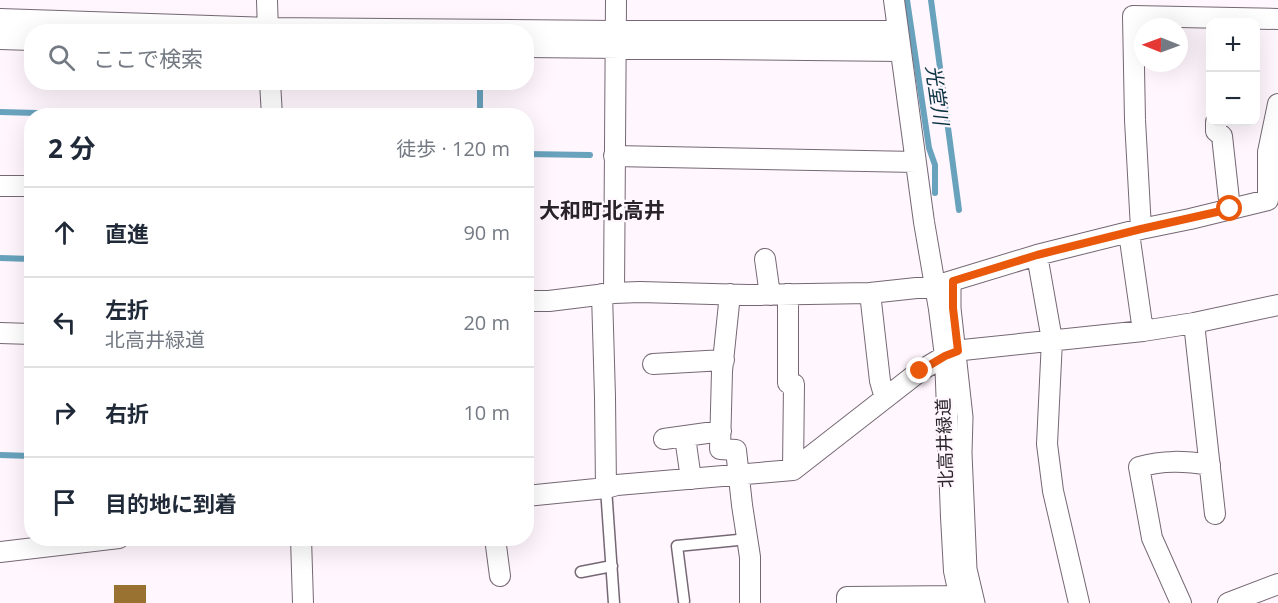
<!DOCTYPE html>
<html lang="ja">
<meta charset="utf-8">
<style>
:root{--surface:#fff;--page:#f2f2f3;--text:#1f2937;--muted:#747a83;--line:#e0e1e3}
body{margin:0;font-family:"Open Sans","Noto Sans JP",sans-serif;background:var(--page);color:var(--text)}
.controls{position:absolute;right:18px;top:18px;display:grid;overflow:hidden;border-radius:12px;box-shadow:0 6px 24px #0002}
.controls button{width:54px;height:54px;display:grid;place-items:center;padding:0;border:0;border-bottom:2px solid var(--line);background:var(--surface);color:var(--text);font:30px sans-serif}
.compass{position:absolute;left:1134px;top:18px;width:54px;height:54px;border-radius:50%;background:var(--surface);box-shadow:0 6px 24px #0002;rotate:271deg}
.stop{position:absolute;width:18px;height:18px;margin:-14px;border:4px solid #ea580c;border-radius:50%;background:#fff}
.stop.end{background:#ea580c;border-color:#fff;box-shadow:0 2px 6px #0008}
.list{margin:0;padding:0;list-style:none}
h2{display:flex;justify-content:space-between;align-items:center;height:78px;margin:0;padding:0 24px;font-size:26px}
h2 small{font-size:20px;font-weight:400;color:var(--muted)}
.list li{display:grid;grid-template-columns:39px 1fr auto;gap:18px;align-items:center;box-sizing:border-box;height:90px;padding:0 24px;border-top:2px solid var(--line)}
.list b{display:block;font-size:22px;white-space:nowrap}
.list p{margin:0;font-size:20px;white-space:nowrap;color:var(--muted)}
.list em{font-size:20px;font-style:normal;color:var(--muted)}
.icon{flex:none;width:33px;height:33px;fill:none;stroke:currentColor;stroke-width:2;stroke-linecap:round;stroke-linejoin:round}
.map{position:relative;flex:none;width:1278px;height:603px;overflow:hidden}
.search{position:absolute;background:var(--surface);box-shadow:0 6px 24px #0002;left:24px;top:24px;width:510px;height:66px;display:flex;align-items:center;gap:15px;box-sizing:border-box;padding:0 21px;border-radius:24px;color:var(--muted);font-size:22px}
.panel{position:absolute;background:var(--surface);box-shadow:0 6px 24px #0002;left:24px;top:108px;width:510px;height:438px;border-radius:24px}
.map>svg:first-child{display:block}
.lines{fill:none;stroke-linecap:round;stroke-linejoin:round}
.stream{stroke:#68a2bc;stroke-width:6}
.building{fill:#997231}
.service-casing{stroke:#756874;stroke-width:13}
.pedestrian-casing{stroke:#756874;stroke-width:17}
.minor-casing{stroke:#756874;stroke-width:22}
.service{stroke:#fff;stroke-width:10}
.pedestrian{stroke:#fff;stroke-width:15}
.minor{stroke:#fff;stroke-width:20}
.route{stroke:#ea580c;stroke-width:8}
.labels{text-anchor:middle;stroke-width:4.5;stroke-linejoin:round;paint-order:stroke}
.street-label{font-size:18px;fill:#292429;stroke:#fff6fe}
.water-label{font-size:20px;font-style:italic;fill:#0a3341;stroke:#fff6fe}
.quarter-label{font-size:21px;font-weight:bold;fill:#292429;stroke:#fff6fe}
</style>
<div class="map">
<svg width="1278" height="603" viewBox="0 0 1278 603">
<rect width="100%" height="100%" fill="#fff6fe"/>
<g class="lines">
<path class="stream" d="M 907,0 L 929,148 L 935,165 L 935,193
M 931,0 L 959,210
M 25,30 L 74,31
M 480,82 L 480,116
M 0,112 L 150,116
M 526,154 L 590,155
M 0,258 L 32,259
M 0,455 L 32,456"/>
</g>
<path class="building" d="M 114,585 L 146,585 L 146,603 L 114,603 Z"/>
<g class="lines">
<g class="service-casing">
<path id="service" d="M 606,488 L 614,603
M 581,572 L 612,566
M 684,601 L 677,546 L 748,539"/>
</g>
<g class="pedestrian-casing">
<path id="pedestrian" d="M 953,281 L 953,308 L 965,417 L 964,453 L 969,569 L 977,603"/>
</g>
<g class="minor-casing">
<path id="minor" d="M 267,0 L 268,32
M 894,0 L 924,222 L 939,309 L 945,356 L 951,517 L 954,571 L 961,603
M 0,19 L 268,28 L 615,31 L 898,31
M 0,39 L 32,40
M 526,47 L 900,51
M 270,82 L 272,116
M 1216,122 L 1216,131 L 1222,136 L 1230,209
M 614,156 L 916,162
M 0,186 L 32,186
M 1141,229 L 1135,120 L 1133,16 L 1278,19
M 1129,233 L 1143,331
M 1037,255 L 1052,340 L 1047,444 L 1053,491 L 1079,603
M 765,259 L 770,295
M 614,293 L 616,0
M 870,293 L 880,381 L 885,398
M 602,294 L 605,397 L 606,488
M 730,294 L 722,371 L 720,449 L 736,450 L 742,505 L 750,557 L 750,603
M 788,294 L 788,383 L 794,384 L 793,470
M 526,301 L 549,301 L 614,293 L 640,292 L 748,295 L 870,293 L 935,286 L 1037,255 L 1141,229 L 1190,219 L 1268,200 L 1268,152 L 1278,104
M 1194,323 L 1215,514
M 0,333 L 32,334
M 653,364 L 724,360
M 685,437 L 691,479
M 664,439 L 721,431
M 526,496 L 606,488 L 617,485 L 793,470 L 920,371 L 945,356 L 963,350 L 1143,331 L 1194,323 L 1278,305
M 301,538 L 303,603
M 495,538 L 500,576
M 0,552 L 119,538
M 847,603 L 847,597 L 959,596
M 1181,603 L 1152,538 L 1139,467 C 1163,460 1185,461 1210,465
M 1228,603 L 1278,584"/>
</g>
<use href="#service" class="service"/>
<use href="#pedestrian" class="pedestrian"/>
<use href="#minor" class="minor"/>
</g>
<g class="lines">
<path class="route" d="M 920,371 L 945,356 L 958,351 L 953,308 L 953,281 L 1037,255 L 1141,229 L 1230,209"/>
</g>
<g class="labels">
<g class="street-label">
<text transform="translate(945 443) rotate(-92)" y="6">北高井緑道</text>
</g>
<g class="water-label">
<text transform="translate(937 95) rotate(82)" y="7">光堂川</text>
</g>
<g class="quarter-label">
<text x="602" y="218">大和町北高井</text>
</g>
</g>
</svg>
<div class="controls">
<button>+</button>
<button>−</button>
</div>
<svg class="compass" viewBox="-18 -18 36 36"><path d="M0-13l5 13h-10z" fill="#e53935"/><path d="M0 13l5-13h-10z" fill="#747a83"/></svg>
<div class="stop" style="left:1230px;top:209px"></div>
<div class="stop end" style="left:920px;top:371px"></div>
<div class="search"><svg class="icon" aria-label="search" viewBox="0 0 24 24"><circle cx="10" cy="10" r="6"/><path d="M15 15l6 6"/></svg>ここで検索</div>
<section class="panel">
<h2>2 分<small>徒歩 · 120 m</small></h2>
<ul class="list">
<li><svg class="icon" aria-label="ahead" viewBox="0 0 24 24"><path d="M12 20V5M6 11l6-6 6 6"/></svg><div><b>直進</b></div><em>90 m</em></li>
<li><svg class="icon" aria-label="left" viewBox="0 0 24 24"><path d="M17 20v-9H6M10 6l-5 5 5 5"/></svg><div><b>左折</b><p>北高井緑道</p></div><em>20 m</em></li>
<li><svg class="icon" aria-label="right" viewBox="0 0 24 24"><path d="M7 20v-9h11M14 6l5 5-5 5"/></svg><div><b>右折</b></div><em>10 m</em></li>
<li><svg class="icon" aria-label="arrive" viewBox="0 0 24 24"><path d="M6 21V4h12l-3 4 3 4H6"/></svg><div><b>目的地に到着</b></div></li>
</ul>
</section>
</div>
